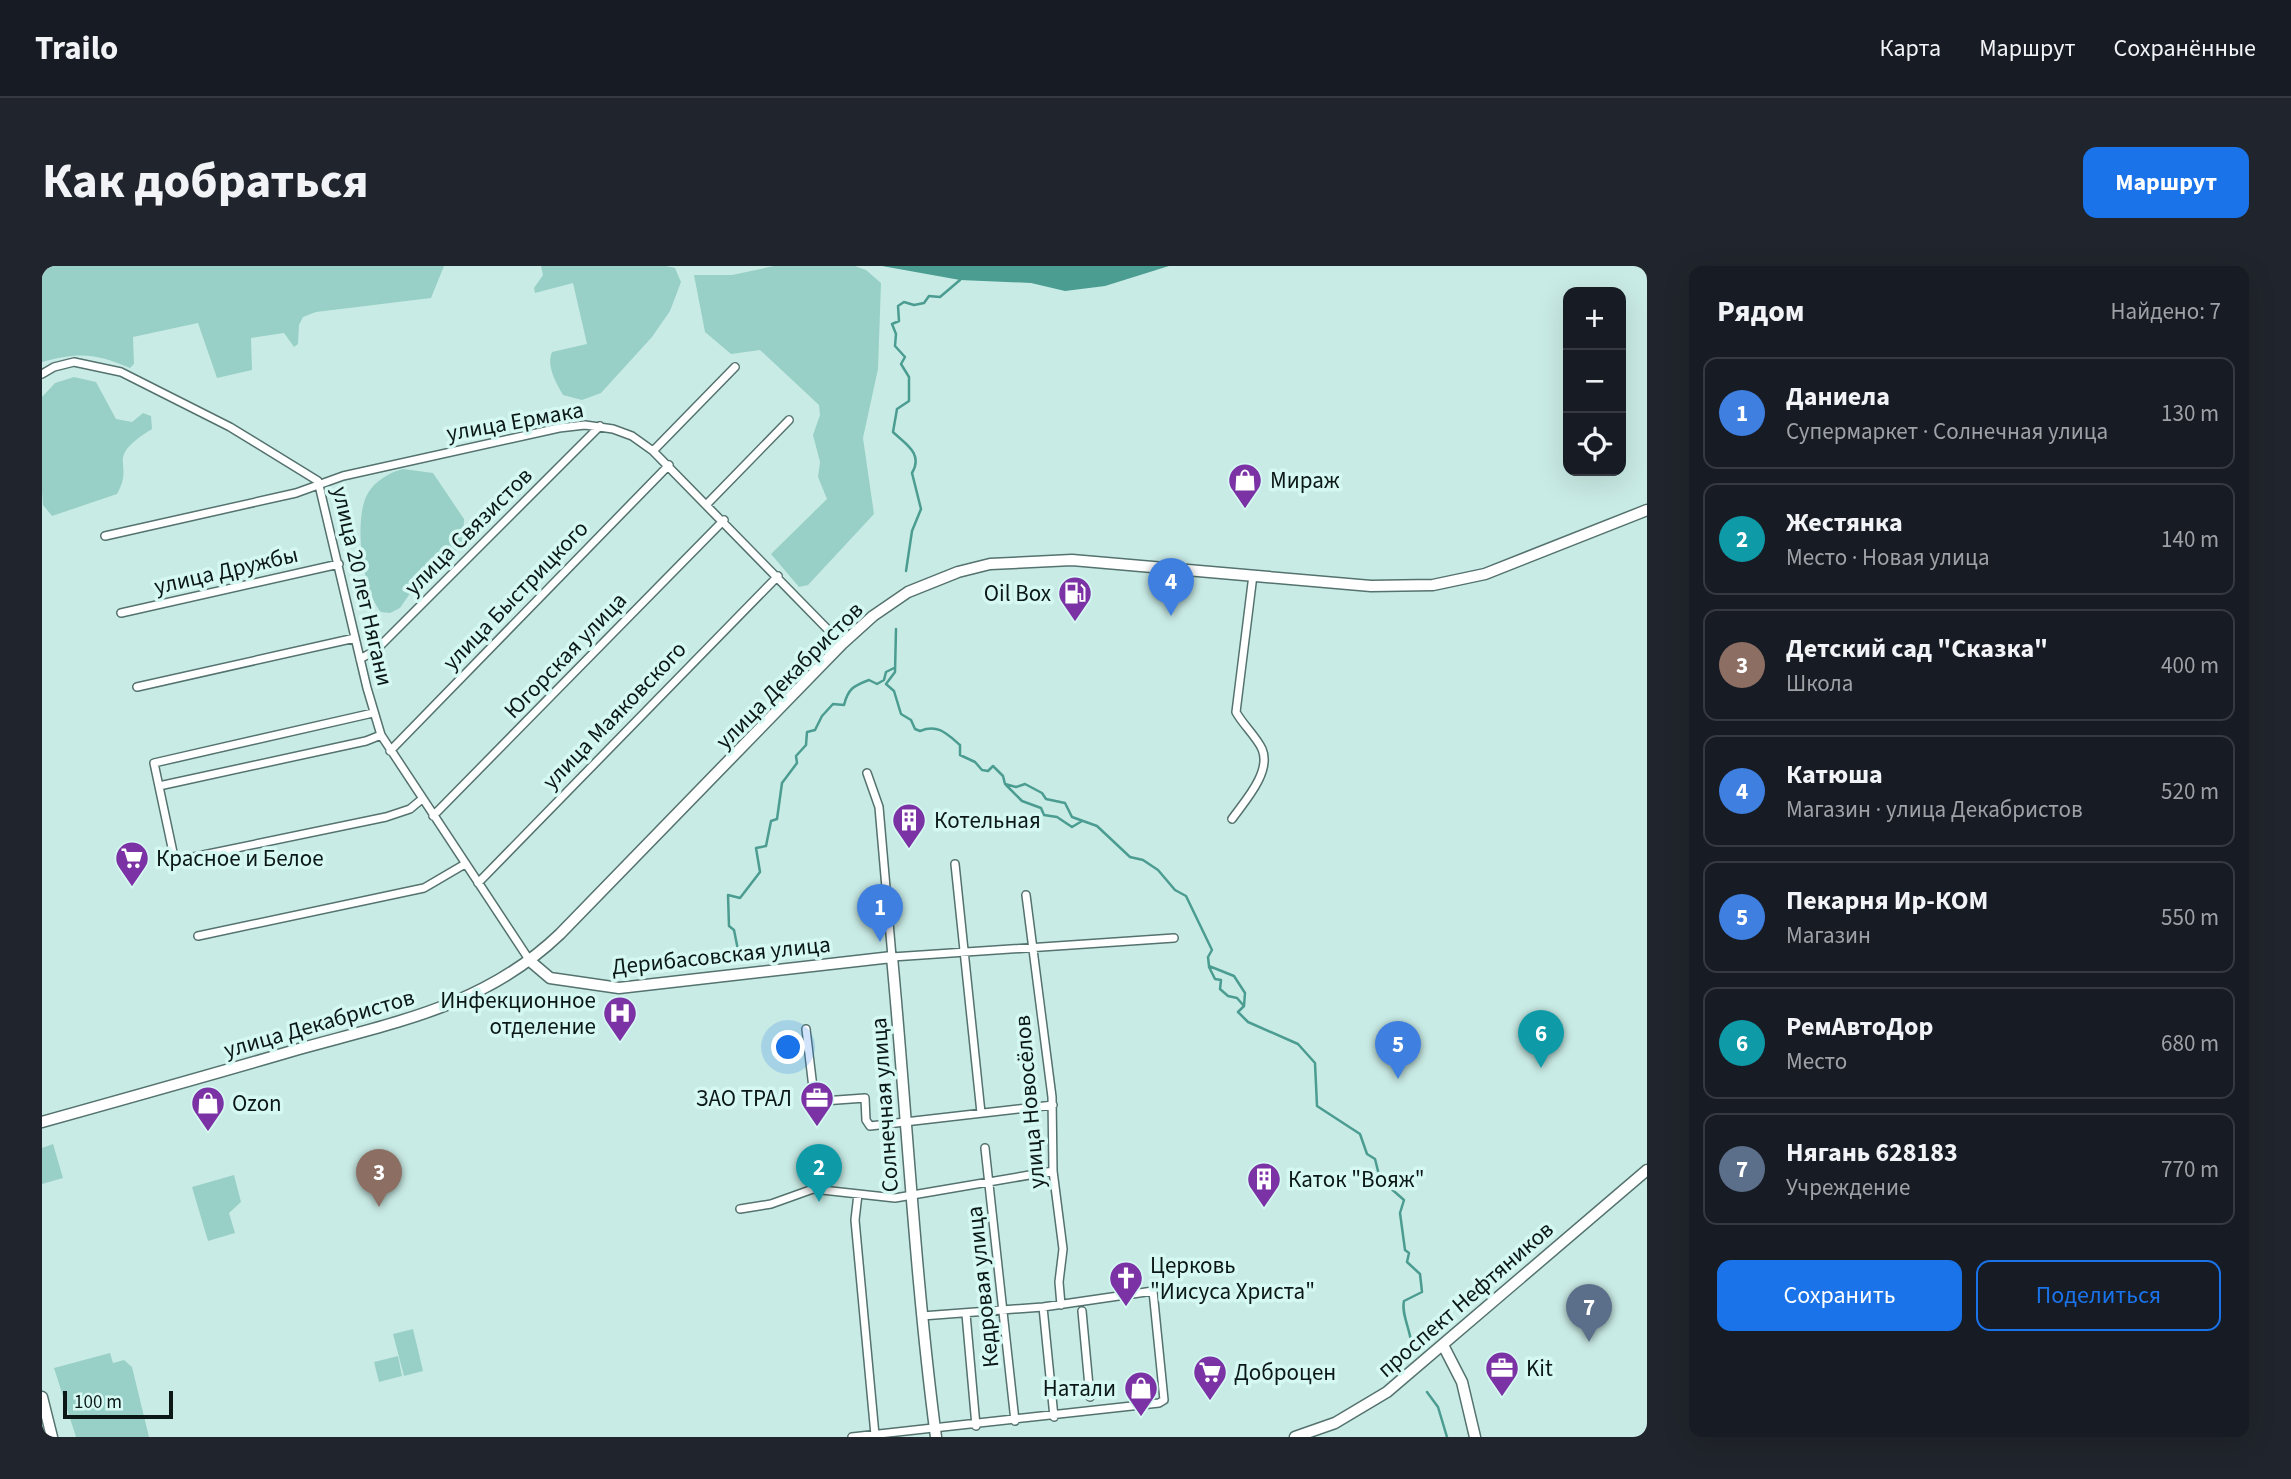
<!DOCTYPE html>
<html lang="ru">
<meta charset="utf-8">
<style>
:root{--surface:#171b24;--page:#20242c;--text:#f1f3f6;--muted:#9ea1a6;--line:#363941;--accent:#1a73e8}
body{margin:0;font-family:"Source Sans 3",sans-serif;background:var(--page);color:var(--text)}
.controls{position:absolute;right:21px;top:21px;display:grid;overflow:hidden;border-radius:14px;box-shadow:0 7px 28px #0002}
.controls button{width:63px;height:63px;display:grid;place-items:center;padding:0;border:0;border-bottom:2px solid var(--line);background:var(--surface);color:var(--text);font:35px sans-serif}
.scale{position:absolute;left:21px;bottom:18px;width:110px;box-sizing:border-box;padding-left:7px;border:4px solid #0b1816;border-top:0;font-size:19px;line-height:24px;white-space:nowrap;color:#0b1816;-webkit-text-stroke:5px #d6f8f2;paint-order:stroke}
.you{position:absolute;left:747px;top:782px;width:24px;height:24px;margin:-18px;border:5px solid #fff;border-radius:50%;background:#1a73e8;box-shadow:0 0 0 10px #1a73e833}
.badge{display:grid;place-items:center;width:46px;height:46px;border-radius:50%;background:var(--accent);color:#fff;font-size:23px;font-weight:700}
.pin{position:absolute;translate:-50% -58px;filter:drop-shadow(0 2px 4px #0008)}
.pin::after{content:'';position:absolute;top:37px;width:24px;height:21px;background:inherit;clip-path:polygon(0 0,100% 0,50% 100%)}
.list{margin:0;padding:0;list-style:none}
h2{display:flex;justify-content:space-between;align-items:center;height:91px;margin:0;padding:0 28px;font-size:30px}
h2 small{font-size:23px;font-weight:400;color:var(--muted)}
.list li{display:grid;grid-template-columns:46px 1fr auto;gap:21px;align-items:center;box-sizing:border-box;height:112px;margin:0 14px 14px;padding:0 14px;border:2px solid var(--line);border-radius:14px}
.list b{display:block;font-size:26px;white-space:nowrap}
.list p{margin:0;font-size:23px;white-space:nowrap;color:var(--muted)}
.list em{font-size:23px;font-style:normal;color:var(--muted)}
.actions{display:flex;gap:14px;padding:21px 28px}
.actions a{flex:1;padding:16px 0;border:2px solid var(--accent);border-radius:14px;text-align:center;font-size:24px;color:var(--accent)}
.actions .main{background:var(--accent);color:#fff}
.icon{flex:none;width:38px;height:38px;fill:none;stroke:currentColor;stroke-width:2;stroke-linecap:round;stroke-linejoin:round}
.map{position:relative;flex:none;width:1605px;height:1171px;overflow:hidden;border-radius:14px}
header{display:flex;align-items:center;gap:42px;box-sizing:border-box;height:98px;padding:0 35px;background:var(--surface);border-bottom:2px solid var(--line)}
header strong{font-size:33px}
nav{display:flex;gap:38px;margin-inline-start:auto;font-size:24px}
.intro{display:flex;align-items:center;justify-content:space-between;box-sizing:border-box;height:168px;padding:0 42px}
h1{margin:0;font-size:49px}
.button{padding:18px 32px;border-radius:14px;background:var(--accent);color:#fff;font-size:24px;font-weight:700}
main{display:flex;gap:42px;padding:0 42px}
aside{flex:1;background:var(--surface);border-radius:14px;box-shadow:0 7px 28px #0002}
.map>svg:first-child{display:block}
.green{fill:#98d0c7}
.water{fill:#4b9c91}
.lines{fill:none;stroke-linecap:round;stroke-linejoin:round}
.stream{stroke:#4b9c91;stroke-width:2.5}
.street-casing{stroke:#54726e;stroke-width:10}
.secondary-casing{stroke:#54726e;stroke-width:13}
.street{stroke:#fff;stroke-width:7}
.secondary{stroke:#fff;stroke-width:10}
.labels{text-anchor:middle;stroke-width:7;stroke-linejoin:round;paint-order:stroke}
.street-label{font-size:23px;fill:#0b1816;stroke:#d6f8f2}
.poi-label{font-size:23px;fill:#0b1816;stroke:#d6f8f2;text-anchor:start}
</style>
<header>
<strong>Trailo</strong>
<nav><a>Карта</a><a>Маршрут</a><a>Сохранённые</a></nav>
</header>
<div class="intro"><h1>Как добраться</h1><a class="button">Маршрут</a></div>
<main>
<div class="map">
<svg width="1605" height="1171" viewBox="0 0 1605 1171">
<rect width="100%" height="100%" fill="#c9ebe5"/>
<path class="green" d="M 0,0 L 402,0 L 389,32 L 274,46 L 261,51 L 257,59 L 256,78 L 252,81 L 242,67 L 209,72 L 210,104 L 175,112 L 156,57 L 91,71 L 92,98 L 88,102 C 53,87 36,86 0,96 Z
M 499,0 L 624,0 L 633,2 L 639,16 L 628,45 L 610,71 L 559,127 L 540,134 L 521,129 C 514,117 504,100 510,86 L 545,78 L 531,17 L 493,27 L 492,22 L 501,9 Z
M 732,0 L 813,0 L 824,4 L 839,17 L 836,103 L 821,172 L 832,248 L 766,319 L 757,321 L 729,288 L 785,233 L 776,211 L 778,196 L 771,169 L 778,149 L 777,139 L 718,84 L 689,88 L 663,66 L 652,9 L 690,9 Z
M 32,111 L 54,116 L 74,153 L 90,156 L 101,147 L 109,150 L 110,163 C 60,194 94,195 75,228 L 10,250 L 1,239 L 0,225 L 0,131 L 13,117 Z
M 361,203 L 391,207 L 422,253 L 421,274 L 417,282 L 385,303 L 358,342 L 348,347 L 339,346 C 320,325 311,252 326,227 C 333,215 348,206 361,203 Z
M 11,878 L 21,912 L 0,918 L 0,882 Z
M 192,909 L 199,936 L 187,947 L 193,967 L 166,975 L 150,921 Z
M 371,1063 L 381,1105 L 362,1110 L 351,1068 Z
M 68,1087 L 71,1097 L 82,1094 L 90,1101 L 107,1171 L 34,1171 L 12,1102 Z
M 356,1090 L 360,1110 L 337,1116 L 332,1096 Z"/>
<path class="water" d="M 840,0 L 1127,0 L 1063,20 L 1023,25 L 989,17 L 918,14 Z"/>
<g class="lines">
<path class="stream" d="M 864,305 L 870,265 L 879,243 L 870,207 C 882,187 862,177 851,166 L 855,143 L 867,135 L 867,111 L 859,98 L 863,91 L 853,80 L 854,68 L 850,58 L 857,55 L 856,40 L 862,36 L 872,39 L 882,37 L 887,30 L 898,31 L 918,14
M 854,363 L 853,406 L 844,418 L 852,425 L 859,448 L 869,454 L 873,463 L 878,465 C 896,458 904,467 918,479 L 918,489 L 933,496 L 940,504 L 946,505 L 951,500 L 961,510 L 963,518 L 974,521 L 983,518 L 1000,527 L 1004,533 L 1023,537 L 1030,551 L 1055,560 L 1088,591 L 1101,594 L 1116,604 L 1133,624 L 1144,630 L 1170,684 L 1166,691 L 1167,700 L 1192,710 L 1203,727 L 1202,740 L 1196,746 L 1206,756 L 1256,778 L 1273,797 L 1275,840 L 1318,868 L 1325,888 L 1333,893 L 1338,913 L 1362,934 L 1358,947 L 1363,984 L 1367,987 L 1365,996 L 1378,1008 L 1380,1026 L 1362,1035 C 1359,1047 1368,1063 1369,1076
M 964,519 L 980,535 L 999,542 L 1002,549 L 1015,551 L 1030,561 L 1040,555
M 696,684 L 692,664 L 687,660 L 686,629 L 698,632 L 718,606 L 714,582 L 724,580 L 729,555 L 735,553 L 740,517 L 755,497 L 754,490 L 764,479 L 765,466 L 773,464 L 780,450 L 791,438 L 802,439 C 806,423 811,420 827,414 L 835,418 L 842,414 L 844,406 L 852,402
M 1167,701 L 1173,713 L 1179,714 L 1178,723 L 1186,730 L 1195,732 L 1202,740
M 1385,1126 L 1396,1141 L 1405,1171"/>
<g class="street-casing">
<path id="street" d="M 0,108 L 12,101 L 32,96 L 79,106 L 188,161 L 276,215 L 325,422 L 339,469 L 488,695
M 611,185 L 693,101
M 666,237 L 747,154
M 63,270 L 254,227 L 301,210 L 517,162 L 543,159 L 571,163 L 590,170 L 611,185 L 800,378
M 79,347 L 297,298
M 318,393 L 334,384 L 558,160
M 95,421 L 313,372
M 331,447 L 112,497 L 132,591 L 137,594 L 344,551 L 368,543 L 380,533
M 348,485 L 627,199
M 825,507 L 837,541 L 850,691 L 1132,672
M 117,520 L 324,475 L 339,469
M 391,550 L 682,254
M 1190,553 C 1202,536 1230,506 1220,483 C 1214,470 1201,459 1194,446 L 1211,309
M 913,598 L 939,847
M 436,617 L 736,310
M 984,629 L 1010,831 L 1011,905 L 1021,983 L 1017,1016 L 1019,1039
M 156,670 L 382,622 L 423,598
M 764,763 L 772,830 L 781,835 L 823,832 L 824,854 L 828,860 L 1011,839
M 943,882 L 973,1155
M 816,928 L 813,954 L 833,1169
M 698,943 L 729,938 L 771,923 L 853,932 L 1011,905
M 1001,1041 L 1012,1151
M 1040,1045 L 1048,1131
M 924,1048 L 934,1160
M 810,1171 L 1117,1137 L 1122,1134 L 1111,1025 L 1001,1041 L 880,1050"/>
</g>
<g class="secondary-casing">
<path id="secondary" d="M 488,695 L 508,712 L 577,722 L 850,691 C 865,851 873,1012 894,1171
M 0,856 C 86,832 172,808 257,783 C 354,756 443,740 518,668 L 800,378 L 831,350 L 866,326 L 916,306 L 948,298 L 1030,294 L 1329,320 L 1391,319 L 1443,308 L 1605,244
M 1401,1079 L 1420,1116 L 1433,1171
M 0,1131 L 10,1171
M 1253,1171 L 1293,1157 L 1345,1126 L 1605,904"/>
</g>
<use href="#street" class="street"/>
<use href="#secondary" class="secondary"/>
</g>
<defs>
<g id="shop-pin" transform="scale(1.75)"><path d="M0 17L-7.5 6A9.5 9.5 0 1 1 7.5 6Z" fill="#7b32a5" stroke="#d6f8f2"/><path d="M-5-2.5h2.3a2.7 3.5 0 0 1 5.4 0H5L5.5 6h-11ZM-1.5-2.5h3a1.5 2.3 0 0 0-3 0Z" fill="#fff"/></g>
<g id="fuel-pin" transform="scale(1.75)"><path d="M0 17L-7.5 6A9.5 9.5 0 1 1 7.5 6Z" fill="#7b32a5" stroke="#d6f8f2"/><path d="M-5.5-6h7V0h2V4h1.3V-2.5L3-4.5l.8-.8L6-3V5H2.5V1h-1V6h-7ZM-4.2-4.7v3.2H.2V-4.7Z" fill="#fff"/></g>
<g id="building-pin" transform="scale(1.75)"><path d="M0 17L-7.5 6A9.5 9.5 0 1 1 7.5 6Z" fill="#7b32a5" stroke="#d6f8f2"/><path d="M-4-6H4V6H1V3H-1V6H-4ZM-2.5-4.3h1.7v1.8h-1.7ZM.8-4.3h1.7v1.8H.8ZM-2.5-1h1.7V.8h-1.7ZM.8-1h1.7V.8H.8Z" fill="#fff"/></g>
<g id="supermarket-pin" transform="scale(1.75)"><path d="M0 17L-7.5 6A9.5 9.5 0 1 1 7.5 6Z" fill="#7b32a5" stroke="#d6f8f2"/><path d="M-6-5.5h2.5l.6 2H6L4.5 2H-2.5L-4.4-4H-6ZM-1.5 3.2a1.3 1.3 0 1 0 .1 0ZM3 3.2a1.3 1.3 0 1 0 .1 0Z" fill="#fff"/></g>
<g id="hospital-pin" transform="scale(1.75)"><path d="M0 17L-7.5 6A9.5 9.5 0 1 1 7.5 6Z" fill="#7b32a5" stroke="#d6f8f2"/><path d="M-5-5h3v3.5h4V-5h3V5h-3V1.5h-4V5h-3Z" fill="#fff"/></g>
<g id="office-pin" transform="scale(1.75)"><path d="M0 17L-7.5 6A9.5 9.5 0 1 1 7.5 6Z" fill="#7b32a5" stroke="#d6f8f2"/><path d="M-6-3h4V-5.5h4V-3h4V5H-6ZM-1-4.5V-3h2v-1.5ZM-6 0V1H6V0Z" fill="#fff"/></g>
<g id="church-pin" transform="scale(1.75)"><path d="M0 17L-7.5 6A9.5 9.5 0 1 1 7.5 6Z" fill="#7b32a5" stroke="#d6f8f2"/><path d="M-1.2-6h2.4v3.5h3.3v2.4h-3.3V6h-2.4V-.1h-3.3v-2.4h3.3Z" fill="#fff"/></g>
</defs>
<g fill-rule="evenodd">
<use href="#shop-pin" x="1203" y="214"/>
<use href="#fuel-pin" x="1033" y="327"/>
<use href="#building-pin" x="867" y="554"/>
<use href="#supermarket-pin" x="90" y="592"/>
<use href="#hospital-pin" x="578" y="747"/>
<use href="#office-pin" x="775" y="832"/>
<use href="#shop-pin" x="166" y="837"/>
<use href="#building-pin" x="1222" y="913"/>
<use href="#church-pin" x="1084" y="1012"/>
<use href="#office-pin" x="1460" y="1102"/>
<use href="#supermarket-pin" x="1168" y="1106"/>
<use href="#shop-pin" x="1099" y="1122"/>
</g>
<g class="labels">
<g class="street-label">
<text transform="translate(473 155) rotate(-10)" y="8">улица Ермака</text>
<text transform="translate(426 265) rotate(-45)" y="8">улица Связистов</text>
<text transform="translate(184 304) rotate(-13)" y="8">улица Дружбы</text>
<text transform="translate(321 320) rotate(77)" y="8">улица 20 лет Нягани</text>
<text transform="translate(473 329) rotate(-46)" y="8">улица Быстрицкого</text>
<text transform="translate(523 389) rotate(-46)" y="8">Югорская улица</text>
<text transform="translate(747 409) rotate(-45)" y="8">улица Декабристов</text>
<text transform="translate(572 449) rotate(-46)" y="8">улица Маяковского</text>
<text transform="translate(679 689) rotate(-6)" y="8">Дерибасовская улица</text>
<text transform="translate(277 757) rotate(-16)" y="8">улица Декабристов</text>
<text transform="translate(987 836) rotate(-95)" y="8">улица Новосёлов</text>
<text transform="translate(842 839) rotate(-94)" y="8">Солнечная улица</text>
<text transform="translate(940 1021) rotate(-96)" y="8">Кедровая улица</text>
<text transform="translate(1423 1033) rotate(-41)" y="8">проспект Нефтяников</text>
</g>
<g class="poi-label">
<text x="1228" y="222">Мираж</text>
<text x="1009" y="335" text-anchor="end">Oil Box</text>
<text x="892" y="562">Котельная</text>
<text x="114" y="600">Красное и Белое</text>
<text x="554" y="742" text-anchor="end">Инфекционное<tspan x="554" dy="26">отделение</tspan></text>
<text x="750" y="840" text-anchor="end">ЗАО ТРАЛ</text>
<text x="190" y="845">Ozon</text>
<text x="1246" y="921">Каток "Вояж"</text>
<text x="1108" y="1007">Церковь<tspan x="1108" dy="26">"Иисуса Христа"</tspan></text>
<text x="1484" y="1110">Kit</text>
<text x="1192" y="1114">Доброцен</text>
<text x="1074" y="1130" text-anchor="end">Натали</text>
</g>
</g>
</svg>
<div class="controls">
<button>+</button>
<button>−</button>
<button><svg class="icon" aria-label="locate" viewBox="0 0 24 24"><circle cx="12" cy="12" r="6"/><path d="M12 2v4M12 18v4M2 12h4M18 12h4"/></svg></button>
</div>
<div class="scale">100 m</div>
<div class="you"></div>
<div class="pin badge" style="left:838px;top:676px;background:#3f7fe0">1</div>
<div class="pin badge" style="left:777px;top:936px;background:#0f9aa8">2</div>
<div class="pin badge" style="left:337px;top:941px;background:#8d6e63">3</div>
<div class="pin badge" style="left:1129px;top:350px;background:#3f7fe0">4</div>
<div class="pin badge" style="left:1356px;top:813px;background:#3f7fe0">5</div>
<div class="pin badge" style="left:1499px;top:802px;background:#0f9aa8">6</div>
<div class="pin badge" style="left:1547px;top:1076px;background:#5c6f8a">7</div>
</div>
<aside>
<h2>Рядом<small>Найдено: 7</small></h2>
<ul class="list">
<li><span class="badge" style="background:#3f7fe0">1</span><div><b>Даниела</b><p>Супермаркет · Солнечная улица</p></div><em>130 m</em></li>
<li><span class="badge" style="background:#0f9aa8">2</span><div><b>Жестянка</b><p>Место · Новая улица</p></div><em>140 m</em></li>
<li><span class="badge" style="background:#8d6e63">3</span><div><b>Детский сад &quot;Сказка&quot;</b><p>Школа</p></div><em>400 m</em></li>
<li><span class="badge" style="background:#3f7fe0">4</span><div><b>Катюша</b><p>Магазин · улица Декабристов</p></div><em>520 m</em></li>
<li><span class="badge" style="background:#3f7fe0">5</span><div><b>Пекарня Ир-КОМ</b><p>Магазин</p></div><em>550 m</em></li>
<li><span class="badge" style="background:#0f9aa8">6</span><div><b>РемАвтоДор</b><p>Место</p></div><em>680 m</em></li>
<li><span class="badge" style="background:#5c6f8a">7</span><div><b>Нягань 628183</b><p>Учреждение</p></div><em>770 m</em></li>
</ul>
<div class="actions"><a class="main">Сохранить</a><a>Поделиться</a></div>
</aside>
</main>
